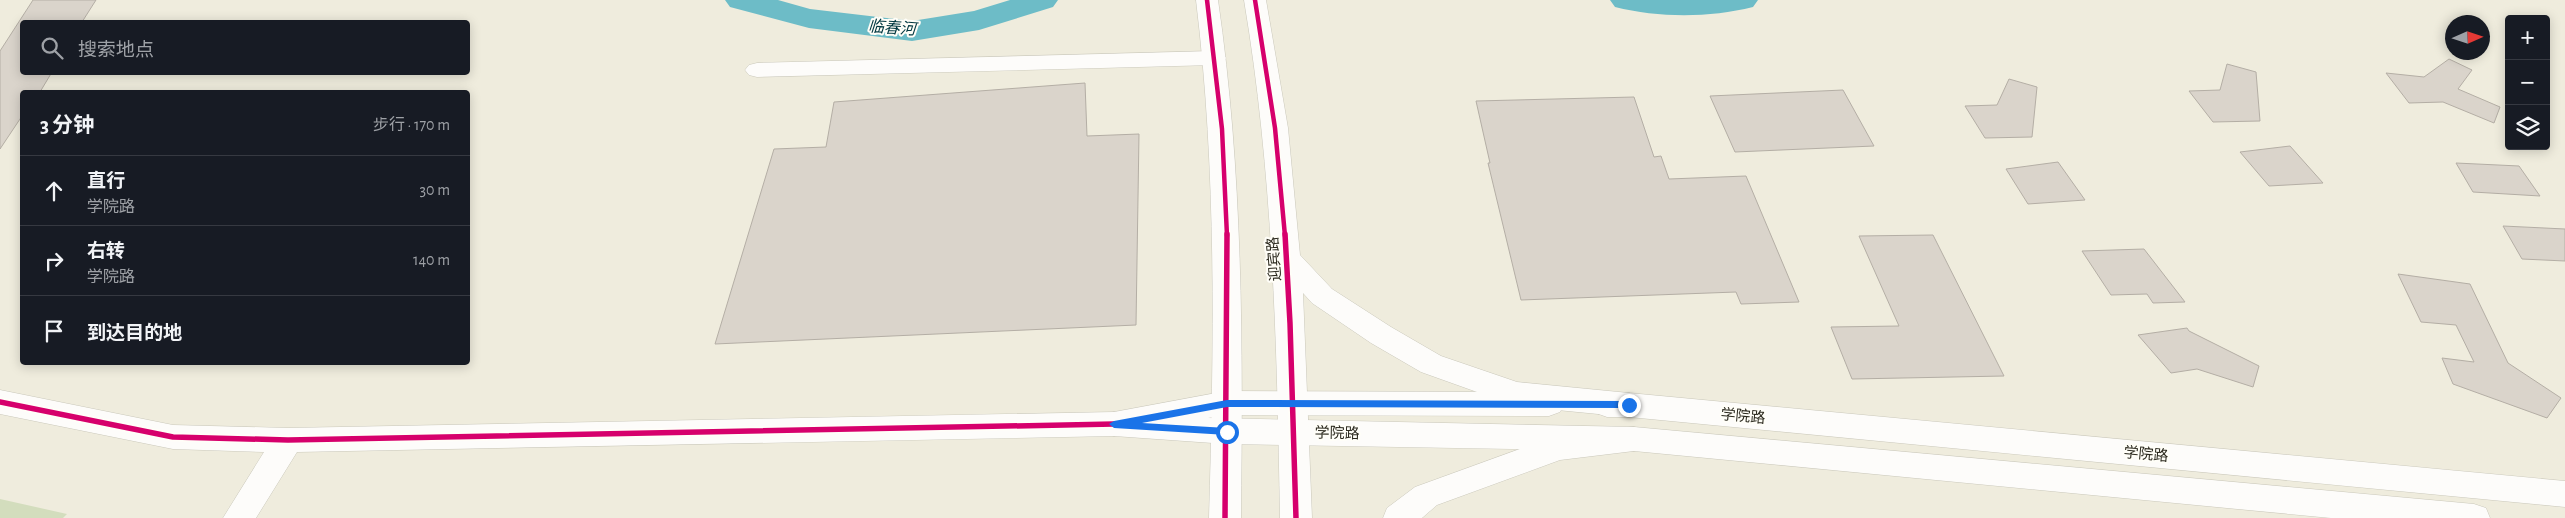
<!DOCTYPE html>
<html lang="zh">
<meta charset="utf-8">
<style>
:root{--surface:#171b24;--page:#20242c;--text:#f1f3f6;--muted:#9ea1a6;--line:#363941}
body{margin:0;font-family:"Alegreya Sans","Noto Sans SC",sans-serif;background:var(--page);color:var(--text)}
.controls{position:absolute;right:15px;top:15px;display:grid;overflow:hidden;border-radius:5px;box-shadow:0 2px 12px #0003}
.controls button{width:45px;height:45px;display:grid;place-items:center;padding:0;border:0;border-bottom:1px solid var(--line);background:var(--surface);color:var(--text);font:25px sans-serif}
.compass{position:absolute;left:2445px;top:15px;width:45px;height:45px;border-radius:50%;background:var(--surface);box-shadow:0 2px 12px #0003;rotate:87deg}
.stop{position:absolute;width:15px;height:15px;margin:-11px;border:4px solid #1a73e8;border-radius:50%;background:#fff}
.stop.end{background:#1a73e8;border-color:#fff;box-shadow:0 1px 5px #0008}
.list{margin:0;padding:0;list-style:none}
h2{display:flex;justify-content:space-between;align-items:center;height:65px;margin:0;padding:0 20px;font-size:21px}
h2 small{font-size:16px;font-weight:400;color:var(--muted)}
.list li{display:grid;grid-template-columns:32px 1fr auto;gap:15px;align-items:center;box-sizing:border-box;height:70px;padding:0 20px;border-top:1px solid var(--line)}
.list b{display:block;font-size:19px;white-space:nowrap}
.list p{margin:0;font-size:16px;white-space:nowrap;color:var(--muted)}
.list em{font-size:16px;font-style:normal;color:var(--muted)}
.icon{flex:none;width:28px;height:28px;fill:none;stroke:currentColor;stroke-width:2;stroke-linecap:round;stroke-linejoin:round}
.map{position:relative;flex:none;width:2565px;height:518px;overflow:hidden}
.search{position:absolute;background:var(--surface);box-shadow:0 2px 12px #0003;left:20px;top:20px;width:450px;height:55px;display:flex;align-items:center;gap:12px;box-sizing:border-box;padding:0 18px;border-radius:5px;color:var(--muted);font-size:19px}
.panel{position:absolute;background:var(--surface);box-shadow:0 2px 12px #0003;left:20px;top:90px;width:450px;height:275px;border-radius:5px}
.map>svg:first-child{display:block}
.green{fill:#d3ddbd}
.lines{fill:none;stroke-linecap:round;stroke-linejoin:round}
.river{fill:#6dbcc7;fill-rule:evenodd}
.building{fill:#dad4cb;stroke:#b4aea5}
.minor-casing{stroke:#cac8bb;stroke-width:1}
.major-casing{stroke:#cac8bb;stroke-width:1}
.highway-casing{stroke:#cac8bb;stroke-width:1}
.minor{fill:#fdfcfa;fill-rule:evenodd}
.major{fill:#fdfcfa;fill-rule:evenodd}
.highway{fill:#fdfcfa;fill-rule:evenodd}
.cycleway-far1-casing{stroke:#fffef8;stroke-width:7}
.cycleway-casing{stroke:#fffef8;stroke-width:9}
.cycleway-far1{stroke:#d6006c;stroke-width:4.5}
.cycleway{stroke:#d6006c;stroke-width:5.5}
.route{fill:#1a73e8}
.labels{text-anchor:middle;stroke-width:4;stroke-linejoin:round;paint-order:stroke}
.street-label{font-size:15px;fill:#2a281d;stroke:#fffef8}
.water-label{font-size:16px;font-style:italic;fill:#013740;stroke:#fffef8}
</style>
<div class="map">
<svg width="2565" height="518" viewBox="0 0 2565 518">
<rect width="100%" height="100%" fill="#efecdd"/>
<path class="green" d="M 0,499 L 67,514 L 63,518 L 0,518 Z"/>
<g class="lines">
<path class="river" d="M 725,0 L 778,0 L 810,9 L 912,21 L 974,11 L 1010,0 L 1058,0 L 1053,7 L 979,30 L 912,41 L 809,28 L 730,7 Z
M 1610,0 L 1758,0 L 1753,7 C 1709,18 1659,18 1615,7 Z"/>
</g>
<path class="building" d="M 33,0 L 96,0 L 82,22 L 22,22 L 22,72 L 52,72 L 40,92 L 22,92 L 22,116 L 0,149 L 0,51 Z
M 2449,59 L 2472,70 L 2458,89 L 2500,107 L 2494,123 L 2443,102 L 2409,103 L 2386,73 L 2424,77 Z
M 2227,64 L 2256,72 L 2260,121 L 2213,122 L 2189,91 L 2220,90 Z
M 2009,79 L 2037,87 L 2032,137 L 1985,138 L 1965,106 L 1997,105 Z
M 1085,83 L 1087,136 L 1139,134 L 1136,325 L 715,344 L 774,149 L 826,147 L 834,102 Z
M 1843,90 L 1874,146 L 1735,152 L 1710,96 Z
M 1634,97 L 1654,157 L 1661,156 L 1669,179 L 1746,176 L 1799,302 L 1741,304 L 1736,292 L 1521,300 L 1488,163 L 1490,163 L 1476,101 Z
M 2290,146 L 2323,183 L 2269,186 L 2240,152 Z
M 2058,162 L 2085,200 L 2028,204 L 2006,169 Z
M 2456,163 L 2519,166 L 2540,196 L 2473,192 Z
M 2503,226 L 2565,229 L 2565,261 L 2522,259 Z
M 1933,235 L 2004,376 L 1852,379 L 1831,327 L 1899,326 L 1859,236 Z
M 2144,249 L 2185,302 L 2153,303 L 2147,294 L 2111,295 L 2082,251 Z
M 2398,274 L 2470,284 L 2508,363 L 2561,398 L 2547,418 L 2453,384 L 2442,358 L 2474,362 L 2456,325 L 2421,322 Z
M 2187,328 L 2189,331 L 2259,366 L 2253,387 L 2197,369 L 2171,373 L 2138,335 Z"/>
<g class="lines">
<g class="minor-casing">
<path id="minor" d="M 1214,51 L 1222,53 L 1226,58 L 1222,63 L 1214,65 L 757,77 L 749,75 L 745,70 L 749,65 L 757,63 Z
M 0,390 L 173,425 L 288,428 L 1114,412 L 1125,415 L 1129,424 L 1125,433 L 1114,436 L 297,452 L 256,518 L 223,518 L 264,452 L 173,449 L 0,414 Z"/>
</g>
<g class="major-casing">
<path id="major" d="M 1227,391 L 1549,392 L 1560,396 L 1564,404 L 1560,412 L 1549,416 L 1227,415 L 1208,418 L 1634,427 L 2474,504 L 2486,508 L 2490,518 L 2331,518 L 1634,451 L 1227,444 L 1114,436 L 1103,433 L 1099,424 L 1103,415 L 1114,412 Z
M 1607,393 L 1629,393 L 2565,481 L 2565,507 L 1629,417 L 1607,417 L 1596,413 L 1592,405 L 1596,397 Z"/>
</g>
<g class="highway-casing">
<path id="highway" d="M 1196,0 L 1218,0 C 1243,172 1243,344 1241,518 L 1209,518 C 1214,345 1217,173 1196,0 Z
M 1244,0 L 1266,0 L 1288,128 L 1300,255 L 1332,289 L 1391,327 L 1441,356 L 1517,382 L 1629,393 L 1640,397 L 1644,405 L 1640,413 L 1629,417 L 1516,406 L 1505,402 L 1421,372 L 1371,343 L 1312,303 L 1303,293 L 1312,518 L 1280,518 C 1277,344 1273,172 1244,0 Z
M 1634,427 L 1645,430 L 1650,439 L 1645,448 L 1634,451 L 1560,460 L 1437,505 L 1422,518 L 1383,518 L 1387,508 L 1415,487 L 1558,435 Z"/>
</g>
<use href="#minor" class="minor"/>
<use href="#major" class="major"/>
<use href="#highway" class="highway"/>
<g class="cycleway-far1-casing">
<path id="cycleway-far1" d="M 1207,0 L 1222,129 L 1227,236
M 1255,0 L 1275,128 L 1285,236"/>
</g>
<g class="cycleway-casing">
<path id="cycleway" d="M 1285,234 L 1290,323 L 1296,518
M 0,402 L 173,437 L 288,440 L 1114,424
M 1225,518 L 1227,234"/>
</g>
<use href="#cycleway-far1" class="cycleway-far1"/>
<use href="#cycleway" class="cycleway"/>
</g>
<path class="route" d="M 1227,400 L 1629,401 L 1633,405 L 1629,408 L 1227,407 L 1142,423 L 1227,428 L 1231,432 L 1227,435 L 1114,428 L 1109,424 L 1114,421 Z"/>
<g class="labels">
<g class="street-label">
<text transform="translate(1274 259) rotate(-94)" y="5">迎宾路</text>
<text transform="translate(1743 416) rotate(5)" y="5">学院路</text>
<text transform="translate(1337 433) rotate(1)" y="5">学院路</text>
<text transform="translate(2146 454) rotate(5)" y="5">学院路</text>
</g>
<g class="water-label">
<text transform="translate(892 27) rotate(4)" y="6">临春河</text>
</g>
</g>
</svg>
<div class="controls">
<button>+</button>
<button>−</button>
<button><svg class="icon" aria-label="layers" viewBox="0 0 24 24"><path d="M12 4l9 5-9 5-9-5zM3 14l9 5 9-5"/></svg></button>
</div>
<svg class="compass" viewBox="-18 -18 36 36"><path d="M0-13l5 13h-10z" fill="#e53935"/><path d="M0 13l5-13h-10z" fill="#9ea1a6"/></svg>
<div class="stop" style="left:1227px;top:432px"></div>
<div class="stop end" style="left:1629px;top:405px"></div>
<div class="search"><svg class="icon" aria-label="search" viewBox="0 0 24 24"><circle cx="10" cy="10" r="6"/><path d="M15 15l6 6"/></svg>搜索地点</div>
<section class="panel">
<h2>3 分钟<small>步行 · 170 m</small></h2>
<ul class="list">
<li><svg class="icon" aria-label="ahead" viewBox="0 0 24 24"><path d="M12 20V5M6 11l6-6 6 6"/></svg><div><b>直行</b><p>学院路</p></div><em>30 m</em></li>
<li><svg class="icon" aria-label="right" viewBox="0 0 24 24"><path d="M7 20v-9h11M14 6l5 5-5 5"/></svg><div><b>右转</b><p>学院路</p></div><em>140 m</em></li>
<li><svg class="icon" aria-label="arrive" viewBox="0 0 24 24"><path d="M6 21V4h12l-3 4 3 4H6"/></svg><div><b>到达目的地</b></div></li>
</ul>
</section>
</div>
